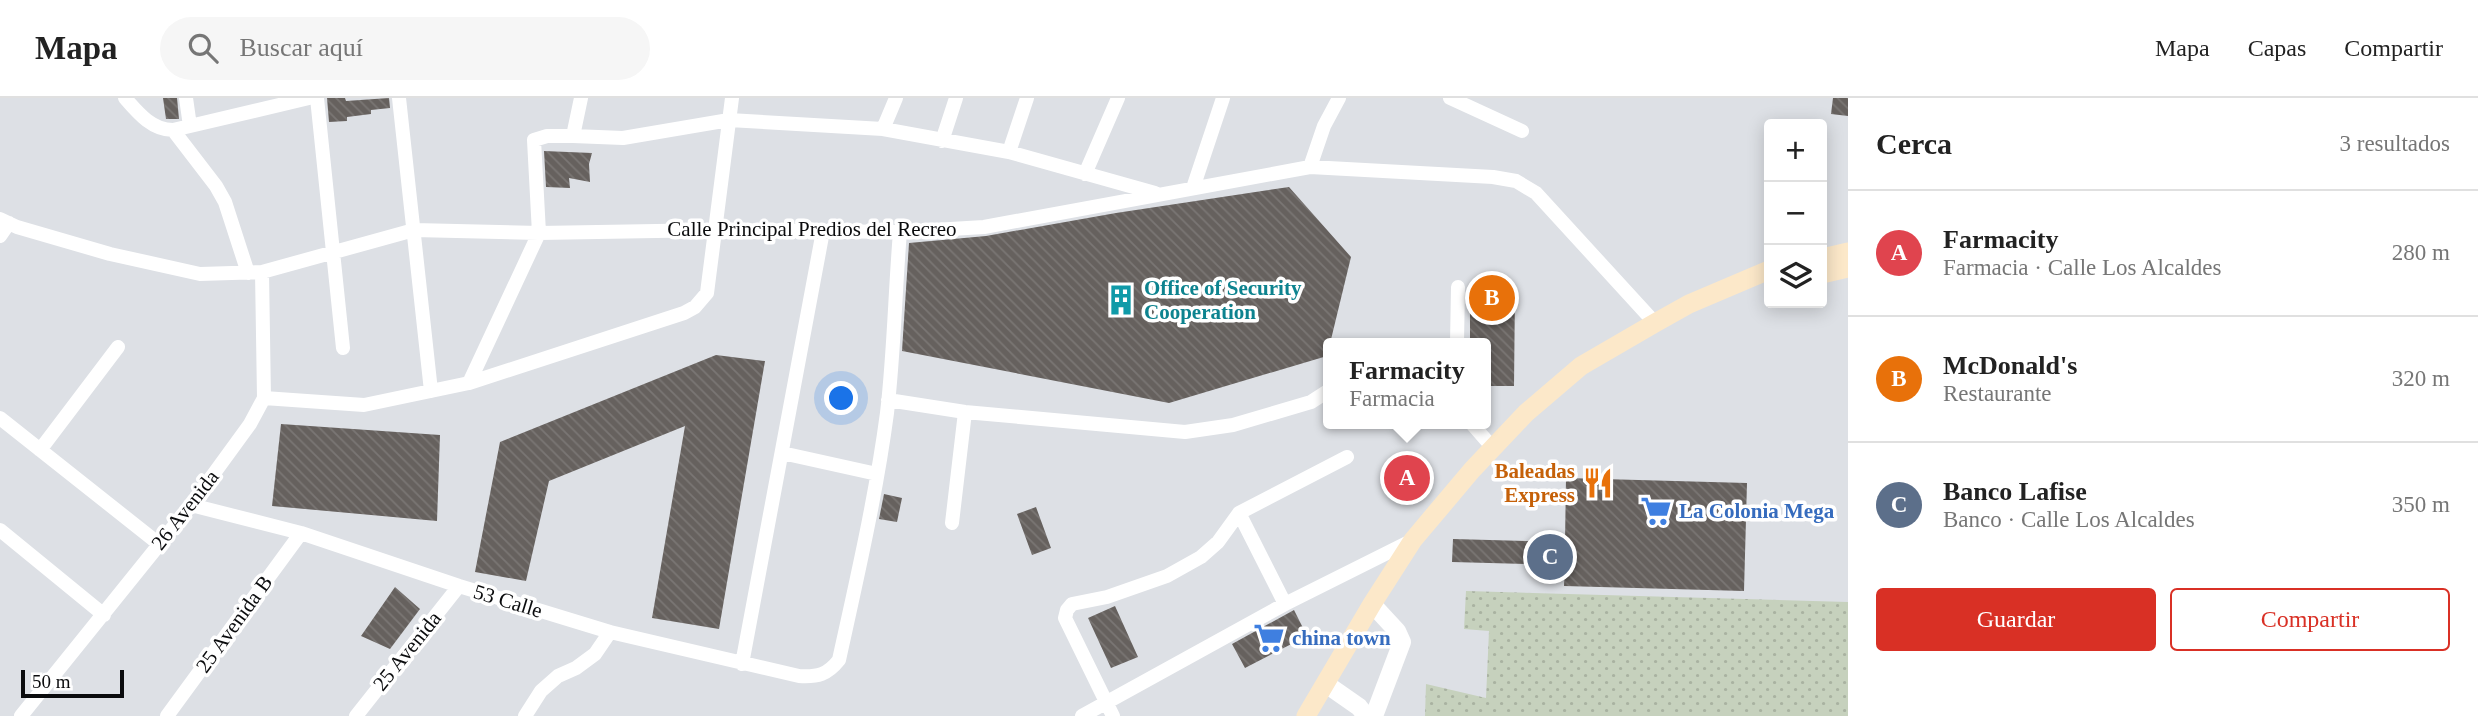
<!DOCTYPE html>
<html lang="es">
<meta charset="utf-8">
<style>
:root{--surface:#fff;--page:#f6f6f6;--text:#222;--muted:#767676;--line:#e0e0e0;--accent:#d93025}
body{margin:0;font-family:Georgia,serif;background:var(--page);color:var(--text)}
.controls{position:absolute;right:21px;top:21px;display:grid;overflow:hidden;border-radius:7px;box-shadow:0 4px 18px #0003}
.controls button{width:63px;height:63px;display:grid;place-items:center;padding:0;border:0;border-bottom:2px solid var(--line);background:var(--surface);color:var(--text);font:35px sans-serif}
.scale{position:absolute;left:21px;bottom:18px;width:103px;box-sizing:border-box;padding-left:7px;border:4px solid #0a0b0d;border-top:0;font-size:19px;line-height:24px;white-space:nowrap;color:#0a0b0d;-webkit-text-stroke:5px #fff;paint-order:stroke}
.you{position:absolute;left:842px;top:301px;width:24px;height:24px;margin:-18px;border:5px solid #fff;border-radius:50%;background:#1a73e8;box-shadow:0 0 0 10px #1a73e833}
.badge{display:grid;place-items:center;width:46px;height:46px;border-radius:50%;background:var(--accent);color:#fff;font-size:23px;font-weight:700}
.pin{position:absolute;translate:-50% -50%;border:4px solid #fff;box-shadow:0 2px 7px #0006}
.popup{position:absolute;left:1323px;top:240px;width:168px;height:91px;box-sizing:border-box;display:grid;place-content:center;border-radius:7px;background:var(--surface);filter:drop-shadow(0 2px 5px #0005);font-size:23px;white-space:nowrap;color:var(--muted)}
.popup b{font-size:26px;color:var(--text)}
.popup::after{content:'';position:absolute;left:50%;top:100%;margin-left:-14px;border:14px solid transparent;border-top-color:var(--surface)}
.list{margin:0;padding:0;list-style:none}
h2{display:flex;justify-content:space-between;align-items:center;height:91px;margin:0;padding:0 28px;font-size:30px}
h2 small{font-size:23px;font-weight:400;color:var(--muted)}
.list li{display:grid;grid-template-columns:46px 1fr auto;gap:21px;align-items:center;box-sizing:border-box;height:126px;padding:0 28px;border-top:2px solid var(--line)}
.list b{display:block;font-size:26px;white-space:nowrap}
.list p{margin:0;font-size:23px;white-space:nowrap;color:var(--muted)}
.list em{font-size:23px;font-style:normal;color:var(--muted)}
.actions{display:flex;gap:14px;padding:21px 28px}
.actions a{flex:1;padding:16px 0;border:2px solid var(--accent);border-radius:7px;text-align:center;font-size:24px;color:var(--accent)}
.actions .main{background:var(--accent);color:#fff}
.icon{flex:none;width:38px;height:38px;fill:none;stroke:currentColor;stroke-width:2;stroke-linecap:round;stroke-linejoin:round}
.map{position:relative;flex:none;width:1848px;height:618px;overflow:hidden}
header{display:flex;align-items:center;gap:42px;box-sizing:border-box;height:98px;padding:0 35px;background:var(--surface);border-bottom:2px solid var(--line)}
header strong{font-size:33px}
nav{display:flex;gap:38px;margin-inline-start:auto;font-size:24px}
.search{width:490px;height:63px;background:var(--page);display:flex;align-items:center;gap:18px;box-sizing:border-box;padding:0 24px;border-radius:38px;color:var(--muted);font-size:26px}
main{display:flex}
aside{flex:1;background:var(--surface)}
.map>svg:first-child{display:block}
.grass{fill:url(#grass-dots)}
.building{fill:url(#building-back-hatch)}
.lines{fill:none;stroke-linecap:round;stroke-linejoin:round}
.minor{stroke:#fff;stroke-width:14}
.tertiary{stroke:#fff;stroke-width:18}
.secondary{stroke:#fce8c9;stroke-width:19}
.labels{text-anchor:middle;stroke-width:7;stroke-linejoin:round;paint-order:stroke}
.street-label{font-size:21px;fill:#0a0b0d;stroke:#fff}
.culture-label{font-size:21px;font-weight:bold;fill:#0d838f;stroke:#fff;text-anchor:start}
.food-label{font-size:21px;font-weight:bold;fill:#c56008;stroke:#fff;text-anchor:end}
.shop-label{font-size:21px;font-weight:bold;fill:#366cbe;stroke:#fff;text-anchor:start}
</style>
<header>
<strong>Mapa</strong>
<div class="search"><svg class="icon" aria-label="search" viewBox="0 0 24 24"><circle cx="10" cy="10" r="6"/><path d="M15 15l6 6"/></svg>Buscar aquí</div>
<nav><a>Mapa</a><a>Capas</a><a>Compartir</a></nav>
</header>
<main>
<div class="map">
<svg width="1848" height="618" viewBox="0 0 1848 618">
<defs>
<pattern id="grass-dots" width="8" height="8" patternUnits="userSpaceOnUse" patternTransform="scale(1.75)"><rect width="8" height="8" fill="#c6d1bd"/><path d="M2 2h.1M6 6h.1" fill="none" stroke="#a9b2a1" stroke-width="1.8" stroke-linecap="round"/></pattern>
<pattern id="building-back-hatch" width="6" height="6" patternUnits="userSpaceOnUse" patternTransform="scale(1.75)"><rect width="6" height="6" fill="#66615e"/><path d="M-1 5l2 2M0 0l6 6M5-1l2 2" fill="none" stroke="#7a7674"/></pattern>
</defs>
<rect width="100%" height="100%" fill="#dde0e5"/>
<path class="grass" d="M 1466,493 L 1848,504 L 1848,618 L 1425,618 L 1426,586 L 1486,600 L 1489,533 L 1464,531 Z"/>
<path class="building" d="M 163,0 L 177,0 L 179,21 L 166,21 Z
M 327,0 L 345,0 L 346,3 L 389,0 L 390,10 L 371,12 L 371,16 L 347,19 L 347,23 L 329,24 Z
M 1833,0 L 1848,0 L 1848,18 L 1831,16 Z
M 544,53 L 592,55 L 589,66 L 590,84 L 569,80 L 570,90 L 546,89 Z
M 1289,89 L 1351,159 L 1327,258 L 1169,305 L 902,253 L 909,145 L 986,138 L 1116,115 Z
M 1470,191 L 1515,192 L 1514,288 L 1486,288 L 1486,245 L 1470,245 Z
M 716,257 L 765,263 L 719,531 L 652,520 L 685,328 L 549,383 L 526,483 L 475,474 L 500,344 Z
M 281,326 L 440,337 L 437,423 L 272,408 Z
M 1415,359 L 1433,373 L 1407,406 L 1381,386 L 1399,365 L 1405,370 Z
M 1566,380 L 1747,385 L 1744,493 L 1564,488 L 1565,467 L 1452,464 L 1453,441 L 1565,444 Z
M 884,396 L 902,400 L 897,424 L 879,421 Z
M 1036,409 L 1051,450 L 1032,457 L 1017,416 Z
M 395,489 L 420,511 L 390,551 L 361,538 Z
M 1115,508 L 1138,559 L 1111,570 L 1088,520 Z
M 1294,512 L 1307,538 L 1245,570 L 1232,546 Z"/>
<g class="lines">
<path class="minor" d="M 125,0 C 138,15 152,32 173,32 L 216,88 L 225,104 L 248,175
M 186,0 L 190,28
M 317,0 L 343,250
M 399,0 L 431,293
M 1450,0 L 1522,33
M 883,31 L 896,0
M 173,32 L 309,0
M 573,38 L 623,40 L 729,22 L 883,31 L 1009,54 L 1155,95
M 942,43 L 956,0
M 1009,54 L 1027,0
M 1310,69 L 1324,28 L 1339,0
M 1085,76 L 1118,0
M 1193,90 L 1223,0
M 0,121 L 17,129 L 110,156 L 200,176 L 262,174 L 414,132 L 539,135 L 715,132 L 900,134 L 984,129 L 1310,69 L 1493,79 L 1516,83 L 1536,95 L 1655,225
M 0,138 L 9,125
M 1457,245 L 1458,189
M 469,285 L 684,215 L 695,209 L 707,195 L 732,0
M 264,300 L 364,307 L 469,285 L 539,135 L 534,42 L 547,38 L 573,38 L 581,0
M 888,302 L 965,314 L 1185,334 L 1233,327 L 1311,304 L 1328,293
M 0,320 L 159,446
M 1472,326 L 1493,350
M 40,352 L 118,249
M 782,355 L 877,376
M 191,407 L 301,435 L 459,488 L 610,534 L 799,578 C 818,579 827,577 839,562 C 857,480 876,398 887,315 C 894,255 895,194 900,134
M 1239,415 L 1285,506
M 952,425 L 965,314
M 0,432 L 104,517
M 742,566 L 823,133
M 21,618 L 191,407 L 250,326 L 264,300 L 262,174
M 167,618 L 301,435
M 356,618 L 459,488
M 525,618 L 541,593 L 558,578 L 576,570 L 595,556 L 610,534
M 1082,618 L 1285,506 L 1411,443
M 1113,618 L 1065,520 L 1067,512 L 1072,506 L 1107,499 L 1167,478 L 1201,459 L 1218,444 L 1239,415 L 1347,359"/>
<path class="tertiary" d="M 1372,506 L 1397,533 L 1402,544 L 1374,618
M 1326,586 L 1359,609 L 1366,618"/>
<path class="secondary" d="M 1822,160 L 1848,154
M 1822,176 L 1848,170
M 1306,618 L 1372,506 L 1413,442 L 1472,372 L 1526,315 L 1581,268 L 1655,225 L 1689,206 L 1769,172"/>
</g>
<defs>
<g id="building-bare" transform="scale(2.415)"><path d="M-4-6H4V6H1V3H-1V6H-4ZM-2.5-4.3h1.7v1.8h-1.7ZM.8-4.3h1.7v1.8H.8ZM-2.5-1h1.7V.8h-1.7ZM.8-1h1.7V.8H.8Z" fill="#0f9aa8" stroke="#fff" stroke-width="2.5" paint-order="stroke"/></g>
<g id="restaurant-bare" transform="scale(2.415)"><path d="M-5-6h1v4h1v-4h1v4h1v-4h1v5L-1.5 .5V6h-2V.5L-5-1ZM5-6V6H3V1.5H1.5Q1.5-4 5-6Z" fill="#e8710a" stroke="#fff" stroke-width="2.5" paint-order="stroke"/></g>
<g id="supermarket-bare" transform="scale(2.415)"><path d="M-6-5.5h2.5l.6 2H6L4.5 2H-2.5L-4.4-4H-6ZM-1.5 3.2a1.3 1.3 0 1 0 .1 0ZM3 3.2a1.3 1.3 0 1 0 .1 0Z" fill="#3f7fe0" stroke="#fff" stroke-width="2.5" paint-order="stroke"/></g>
</defs>
<g fill-rule="evenodd">
<use href="#building-bare" x="1121" y="202"/>
<use href="#restaurant-bare" x="1598" y="385"/>
<use href="#supermarket-bare" x="1656" y="413"/>
<use href="#supermarket-bare" x="1269" y="540"/>
</g>
<g class="labels">
<g class="street-label">
<text x="812" y="138">Calle Principal Predios del Recreo</text>
<text transform="translate(185 412) rotate(-52)" y="7">26 Avenida</text>
<text transform="translate(508 503) rotate(17)" y="7">53 Calle</text>
<text transform="translate(234 526) rotate(-54)" y="7">25 Avenida B</text>
<text transform="translate(407 553) rotate(-51)" y="7">25 Avenida</text>
</g>
<g class="culture-label">
<text x="1144" y="197">Office of Security<tspan x="1144" dy="24">Cooperation</tspan></text>
</g>
<g class="food-label">
<text x="1575" y="380">Baleadas<tspan x="1575" dy="24">Express</tspan></text>
</g>
<g class="shop-label">
<text x="1679" y="420">La Colonia Mega</text>
<text x="1292" y="547">china town</text>
</g>
</g>
</svg>
<div class="controls">
<button>+</button>
<button>−</button>
<button><svg class="icon" aria-label="layers" viewBox="0 0 24 24"><path d="M12 4l9 5-9 5-9-5zM3 14l9 5 9-5"/></svg></button>
</div>
<div class="scale">50 m</div>
<div class="you"></div>
<div class="pin badge" style="left:1407px;top:380px;background:#e0444e">A</div>
<div class="popup"><b>Farmacity</b>Farmacia</div>
<div class="pin badge" style="left:1492px;top:200px;background:#e8710a">B</div>
<div class="pin badge" style="left:1550px;top:459px;background:#5c6f8a">C</div>
</div>
<aside>
<h2>Cerca<small>3 resultados</small></h2>
<ul class="list">
<li><span class="badge" style="background:#e0444e">A</span><div><b>Farmacity</b><p>Farmacia · Calle Los Alcaldes</p></div><em>280 m</em></li>
<li><span class="badge" style="background:#e8710a">B</span><div><b>McDonald's</b><p>Restaurante</p></div><em>320 m</em></li>
<li><span class="badge" style="background:#5c6f8a">C</span><div><b>Banco Lafise</b><p>Banco · Calle Los Alcaldes</p></div><em>350 m</em></li>
</ul>
<div class="actions"><a class="main">Guardar</a><a>Compartir</a></div>
</aside>
</main>
